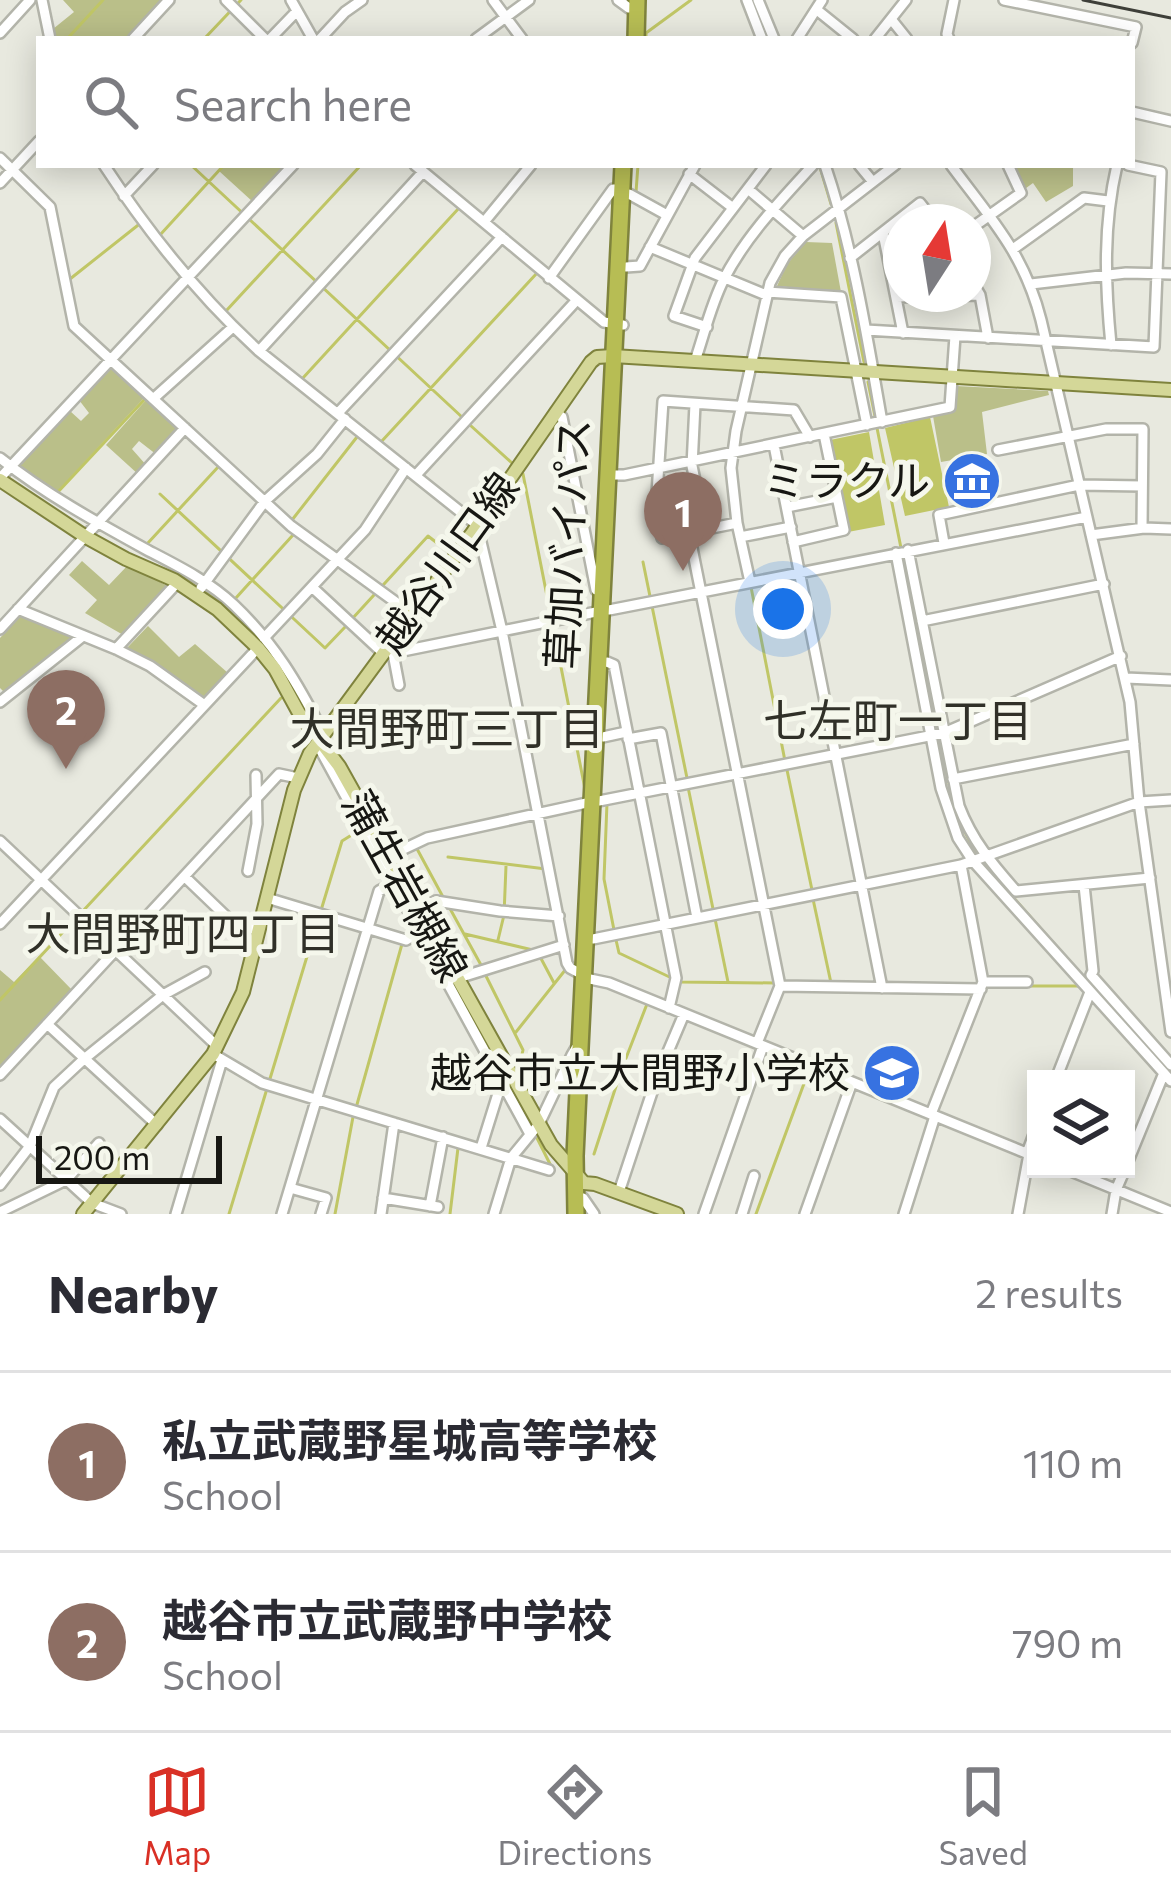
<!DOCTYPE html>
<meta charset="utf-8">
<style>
:root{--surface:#fff;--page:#f7f7f7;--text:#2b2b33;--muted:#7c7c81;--line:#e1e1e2;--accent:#d93025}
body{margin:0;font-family:Commissioner,"Noto Sans JP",sans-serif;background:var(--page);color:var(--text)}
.controls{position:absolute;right:36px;bottom:36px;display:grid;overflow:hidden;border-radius:0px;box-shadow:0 6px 30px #0003}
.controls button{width:108px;height:108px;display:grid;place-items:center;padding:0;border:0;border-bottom:3px solid var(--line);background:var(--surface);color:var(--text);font:60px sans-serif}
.compass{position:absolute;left:883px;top:204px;width:108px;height:108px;border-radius:50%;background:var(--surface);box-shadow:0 6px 30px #0003;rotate:12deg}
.scale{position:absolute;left:36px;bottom:30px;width:186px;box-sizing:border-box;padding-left:12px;border:6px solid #171713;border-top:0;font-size:33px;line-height:42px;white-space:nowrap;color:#171713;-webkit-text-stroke:9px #f5f7ec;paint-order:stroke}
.you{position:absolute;left:783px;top:609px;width:42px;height:42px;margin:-30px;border:9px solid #fff;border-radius:50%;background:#1a73e8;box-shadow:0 0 0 18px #1a73e833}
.badge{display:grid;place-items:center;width:78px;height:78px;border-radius:50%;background:var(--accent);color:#fff;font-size:39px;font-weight:700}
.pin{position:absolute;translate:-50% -99px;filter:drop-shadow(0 3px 6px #0008)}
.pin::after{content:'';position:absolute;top:63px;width:42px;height:36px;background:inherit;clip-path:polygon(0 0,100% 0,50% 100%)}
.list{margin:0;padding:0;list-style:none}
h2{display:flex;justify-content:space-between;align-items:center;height:156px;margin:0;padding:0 48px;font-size:51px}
h2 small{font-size:39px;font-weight:400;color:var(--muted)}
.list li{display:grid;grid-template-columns:78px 1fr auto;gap:36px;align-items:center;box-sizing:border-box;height:180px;padding:0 48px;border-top:3px solid var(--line)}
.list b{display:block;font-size:45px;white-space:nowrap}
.list p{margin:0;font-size:39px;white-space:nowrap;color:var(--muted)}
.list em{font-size:39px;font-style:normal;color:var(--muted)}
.icon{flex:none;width:66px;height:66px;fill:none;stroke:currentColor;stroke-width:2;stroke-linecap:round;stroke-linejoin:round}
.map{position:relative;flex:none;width:1171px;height:1214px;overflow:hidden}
.search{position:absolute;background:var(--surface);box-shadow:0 6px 30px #0003;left:36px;right:36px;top:36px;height:132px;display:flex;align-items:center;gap:30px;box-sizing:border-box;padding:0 42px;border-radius:0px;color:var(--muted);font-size:45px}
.sheet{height:516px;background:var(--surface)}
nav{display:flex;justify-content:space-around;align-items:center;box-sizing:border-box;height:168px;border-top:3px solid var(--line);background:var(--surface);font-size:33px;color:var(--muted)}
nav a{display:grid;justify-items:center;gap:6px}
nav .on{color:var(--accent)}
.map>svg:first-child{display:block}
.green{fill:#babf89}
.water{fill:#c0c666}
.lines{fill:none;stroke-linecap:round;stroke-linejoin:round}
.stream{stroke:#c0c666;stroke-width:3}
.minor-casing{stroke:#b3b4aa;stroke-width:14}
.major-casing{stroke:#7f833d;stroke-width:16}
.highway-casing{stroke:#7f833d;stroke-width:20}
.minor{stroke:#fff;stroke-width:9}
.major{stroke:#d4d798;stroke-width:12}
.highway{stroke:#b7bd54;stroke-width:15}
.rail{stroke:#3e3f39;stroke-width:3}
.labels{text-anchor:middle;stroke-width:10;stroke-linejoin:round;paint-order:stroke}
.poi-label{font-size:42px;fill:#171713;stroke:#f5f7ec;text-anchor:end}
.street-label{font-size:42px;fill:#171713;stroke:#f5f7ec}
.neighbourhood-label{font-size:45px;fill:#303028;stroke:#f5f7ec}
</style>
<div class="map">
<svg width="1171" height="1214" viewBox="0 0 1171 1214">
<rect width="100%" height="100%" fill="#e8e9df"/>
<path class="green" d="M 63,0 L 163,0 L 127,39 L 55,39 L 53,29 L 74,12 Z
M 225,165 L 287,165 L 253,202 L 219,171 Z
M 1010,165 L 1073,165 L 1073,186 L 1046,202 L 1033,183 L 1022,191 Z
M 806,242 L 832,243 L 841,292 L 777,286 L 787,264 Z
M 112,367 L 144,398 L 55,494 L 18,468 L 70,411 L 81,421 L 89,413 L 79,400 Z
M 956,386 L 1048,391 L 1049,395 L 982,412 L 987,454 L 941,462 L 933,416 L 955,410 Z
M 146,400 L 180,430 L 157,455 L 139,441 L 132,449 L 147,466 L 139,475 L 106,445 Z
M 82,561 L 109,585 L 128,565 L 169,587 L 125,636 L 85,613 L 97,600 L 69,575 Z
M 22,614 L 75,635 L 4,692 L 0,688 L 0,638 Z
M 148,626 L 179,657 L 195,644 L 228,673 L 202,701 L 129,654 L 126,649 Z
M 39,956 L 73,991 L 0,1068 L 0,970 L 14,982 Z"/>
<path class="water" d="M 930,417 L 949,507 L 905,516 L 885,428 Z
M 869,432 L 885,525 L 848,532 L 830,440 Z"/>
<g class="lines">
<path class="stream" d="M 752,0 L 768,39
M 67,39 L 103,0
M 204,39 L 241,0
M 646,39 L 646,33 L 691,0
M 191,165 L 463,418
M 820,167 L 831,204
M 636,192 L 638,165
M 836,223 L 864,362
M 160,235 L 224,165
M 70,279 L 142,222
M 226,311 L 361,165
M 302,379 L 459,208
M 868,382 L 876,421
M 470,425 L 512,463
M 877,428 L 901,548
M 381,442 L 537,273
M 0,464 L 3,467
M 519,470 L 523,474 L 585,789
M 12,474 L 31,486
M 57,493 L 145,399
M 160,494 L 325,648 L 346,626
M 74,514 L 90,524
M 292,520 L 364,428
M 103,531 L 143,553
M 147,544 L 219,466
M 903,558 L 937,730
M 643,562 L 687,778
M 162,563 L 196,583
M 751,587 L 785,761
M 206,591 L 227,608 L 252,634
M 235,599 L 293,535
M 352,619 L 428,536 L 450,553 L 472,523
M 297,694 L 309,717
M 939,738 L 956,815 L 976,853
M 787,770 L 812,890
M 688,787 L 728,982
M 607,803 L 604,879 L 614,930
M 416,847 L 443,897
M 448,857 L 554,870
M 983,863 L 1072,964
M 813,899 L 831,983
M 448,905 L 481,965
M 82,912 L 281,698
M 465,934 L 537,951 L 554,983
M 498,940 L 504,915 L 506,866
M 616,940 L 619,953 L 680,982 L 775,983
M 430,941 L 449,975
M 485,974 L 523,1050 L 518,1071
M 454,985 L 499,1067
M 1090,985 L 1171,1073
M 1031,986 L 1081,986
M 0,1000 L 75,919
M 516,1032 L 566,969
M 356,1108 L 402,944
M 536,1136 L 551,1166
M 594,1154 L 621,1071 L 647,1004
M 229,1214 L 342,841 L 358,831
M 335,1214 L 353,1117
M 450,1214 L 458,1148
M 756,1214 L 809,1070"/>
<g class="minor-casing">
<path id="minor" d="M 42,0 L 50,39
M 226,0 L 265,39
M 291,0 L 313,39
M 493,0 L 522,39
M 618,0 L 629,8
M 747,0 L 762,39
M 758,0 L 774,39
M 1004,0 L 1136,27 L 1132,43
M 817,10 L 853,39
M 891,19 L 907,39
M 0,33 L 30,0
M 133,39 L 169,0
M 270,39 L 297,11
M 320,39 L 345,12 L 362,0
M 476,39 L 529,0
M 797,39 L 822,0
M 875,39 L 906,0
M 949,39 L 947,34 L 954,0
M 1132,112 L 1171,121
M 0,158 L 50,207 L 74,326 L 291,526 L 412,614
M 104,165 C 148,232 200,297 259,351 L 477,525 L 502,631 L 567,963 L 570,968 L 583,975
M 415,165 L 604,322 L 623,325
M 825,165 C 853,248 867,336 882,422
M 859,165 L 873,182
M 951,165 C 991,219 1024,253 1041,320 L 1130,702 L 1139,802 L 1171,1032
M 689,174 L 733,208
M 0,183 L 39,141
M 748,189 L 803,236
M 629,194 L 667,215
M 124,196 L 153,165
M 484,222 L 531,165
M 973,227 L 1021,193 L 1008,165
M 883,233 L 903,333
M 650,247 L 766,295
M 1013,249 L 1084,198 L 1108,201
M 850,258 L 920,203 L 935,222
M 626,267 L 640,266 L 695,165
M 549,278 L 613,189 L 622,189
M 973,283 L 980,295 L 988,338
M 1031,284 L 1126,273 L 1171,274
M 767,292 L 841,297 L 867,425
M 896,297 L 980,295
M 707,327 L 674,316 L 695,258 L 766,165
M 866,330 L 1154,347 L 1161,172 L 1128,165
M 1111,345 C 1105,283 1103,225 1117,165
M 259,351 L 423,172
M 695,361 C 704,335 711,304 724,279 C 746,236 781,200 813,165
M 153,399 L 233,327
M 695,404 L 692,466 L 705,529
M 555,412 L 562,417 L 596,590 L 602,589
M 338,413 L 502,237
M 774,445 L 882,988
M 998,450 L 1106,429 L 1143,429 L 1142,528
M 0,458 C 45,494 98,523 149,551 C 178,566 210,582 234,605 C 275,644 298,684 323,733
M 416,475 L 576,301
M 615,475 L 624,475 L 950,407 L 955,336
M 0,478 L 293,165
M 787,507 L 837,497
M 737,523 L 662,538 L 656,509 L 663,401 L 794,410 L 810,437
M 689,533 L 780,986 L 757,1043
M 1091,535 L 1144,528 L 1171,529
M 740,537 L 791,527
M 793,542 L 844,530 L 824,434
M 944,543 L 939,515 L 1079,485 L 1142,486
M 908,550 L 959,806 C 972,840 992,864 1016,891 L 1150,878
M 896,553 L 941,788 L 958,838 L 973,861 L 1171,1081
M 750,582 L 737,523 L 731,468 L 736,431 L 770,283 L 785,256 L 803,236 L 895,165
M 201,588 L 265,501 L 317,454 L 345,419
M 313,588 L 383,653
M 18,609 L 116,649 L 150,666 L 203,704
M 609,610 L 1087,517
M 922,621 L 1104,584
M 0,629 L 185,428
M 264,638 L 365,530 L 406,468
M 392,648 L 399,685
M 116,649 L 178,582
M 393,653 L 601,611
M 607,662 L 614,665 L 676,978 L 669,1008
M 1126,678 L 1171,680
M 0,702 L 83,636
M 603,737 L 626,732
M 628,739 L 661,733 L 697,918
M 320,749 L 530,1134
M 953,779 L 1134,744
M 599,801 L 944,733 L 1121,656
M 0,841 L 217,1046
M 389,856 L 427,838 L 591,802
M 248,871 L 257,824 L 256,775
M 185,877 L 234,924 L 258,930
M 1084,885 L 1093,971 L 1091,975 L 1171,1065
M 267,898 L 406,940 L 418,933
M 417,907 L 436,901 L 500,911 L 559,916
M 0,924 L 258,648
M 593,939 L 961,865 L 1139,802 L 1171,800
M 455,979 L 564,945
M 590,979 L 609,983 L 1036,1157
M 983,982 L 1027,982
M 780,986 L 981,989
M 47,1024 L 157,1125
M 213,1054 L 262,1083 L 549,1170
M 0,1075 L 279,774 L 298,778
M 1056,1079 L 1090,992
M 931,1114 L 983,982 L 961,865
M 0,1119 L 92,1203 L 121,1214
M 481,1148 L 501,1084
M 1027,1153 L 1036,1129
M 1126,1166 L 1164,1073
M 1066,1169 L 1171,1212
M 0,1185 L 30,1146 L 54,1087 L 84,1059 L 163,995 L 205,972
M 290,1188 L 326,1198 L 321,1214
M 619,1192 L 656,1080 L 684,1014
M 383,1198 L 438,1207
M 583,1198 L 594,1214
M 430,1206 L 443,1137
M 0,1212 L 66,1180 L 99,1143
M 176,1214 L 222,1060
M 282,1214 L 379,891 L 394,883
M 381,1214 L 394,1123
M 494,1214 L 511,1158 L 539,1124 L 572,1055 L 576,1048 L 580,1048
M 704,1214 L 763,1046
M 742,1214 L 754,1176
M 805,1214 L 852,1082
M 904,1214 L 935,1116
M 1018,1214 L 1029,1154
M 1112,1214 L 1116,1190 L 1125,1169"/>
</g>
<g class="major-casing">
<path id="major" d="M 0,480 L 86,537 L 126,559 L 174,580 L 217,609 L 258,648 L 275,669 L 299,713 L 339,766 L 551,1145 L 584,1183 L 595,1184 L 677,1214
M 83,1214 L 213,1054 L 243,992 L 294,790 L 310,753 L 473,532 L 591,362 L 597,357 L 613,356 L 1171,390"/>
</g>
<g class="highway-casing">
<path id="highway" d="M 636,39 L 637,0
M 576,1214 L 575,1156 L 580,1048 L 623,165"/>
</g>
<use href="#minor" class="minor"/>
<use href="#major" class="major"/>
<use href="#highway" class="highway"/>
<path class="rail" d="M 1083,0 L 1171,18"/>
</g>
<defs>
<g id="museum-disc" transform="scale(3)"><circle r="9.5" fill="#3772e1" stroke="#f5f7ec"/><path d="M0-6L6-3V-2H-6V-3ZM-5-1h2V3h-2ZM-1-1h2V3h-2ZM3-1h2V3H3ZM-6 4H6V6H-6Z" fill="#fff"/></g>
<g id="school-disc" transform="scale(3)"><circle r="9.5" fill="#3772e1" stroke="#f5f7ec"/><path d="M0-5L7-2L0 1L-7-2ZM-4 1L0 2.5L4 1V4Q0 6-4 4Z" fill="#fff"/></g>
</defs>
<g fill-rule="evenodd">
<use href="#museum-disc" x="972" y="481"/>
<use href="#school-disc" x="892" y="1073"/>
</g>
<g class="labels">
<g class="poi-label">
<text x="930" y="496">ミラクル</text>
<text x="850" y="1088">越谷市立大間野小学校</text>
</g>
<g class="street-label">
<text transform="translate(568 544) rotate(-87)" y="15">草加バイパス</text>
<text transform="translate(447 563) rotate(-54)" y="15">越谷川口線</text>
<text transform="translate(405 886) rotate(61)" y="15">蒲生岩槻線</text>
</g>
<g class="neighbourhood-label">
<text x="898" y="737">七左町一丁目</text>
<text x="447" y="745">大間野町三丁目</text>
<text x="183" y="950">大間野町四丁目</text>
</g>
</g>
</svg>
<div class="controls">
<button><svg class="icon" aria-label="layers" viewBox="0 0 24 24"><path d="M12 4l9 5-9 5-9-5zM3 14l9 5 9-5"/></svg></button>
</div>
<svg class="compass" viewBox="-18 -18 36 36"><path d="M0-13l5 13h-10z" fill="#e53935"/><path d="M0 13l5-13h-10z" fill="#7c7c81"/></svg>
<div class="scale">200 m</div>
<div class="you"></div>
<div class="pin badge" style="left:683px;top:571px;background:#8d6e63">1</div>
<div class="pin badge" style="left:66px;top:769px;background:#8d6e63">2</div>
<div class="search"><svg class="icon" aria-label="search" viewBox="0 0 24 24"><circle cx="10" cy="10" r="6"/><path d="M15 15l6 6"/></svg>Search here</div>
</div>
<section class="sheet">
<h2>Nearby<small>2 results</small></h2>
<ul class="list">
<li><span class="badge" style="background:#8d6e63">1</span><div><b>私立武蔵野星城高等学校</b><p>School</p></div><em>110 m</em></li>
<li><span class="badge" style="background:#8d6e63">2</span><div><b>越谷市立武蔵野中学校</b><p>School</p></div><em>790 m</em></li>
</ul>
</section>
<nav>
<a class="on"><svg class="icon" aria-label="map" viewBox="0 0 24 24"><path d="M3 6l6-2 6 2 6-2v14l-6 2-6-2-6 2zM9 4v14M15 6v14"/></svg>Map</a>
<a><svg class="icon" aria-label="directions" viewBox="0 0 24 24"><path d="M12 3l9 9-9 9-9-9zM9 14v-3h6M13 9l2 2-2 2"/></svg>Directions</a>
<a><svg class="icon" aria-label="saved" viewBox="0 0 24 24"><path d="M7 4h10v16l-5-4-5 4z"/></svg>Saved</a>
</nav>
